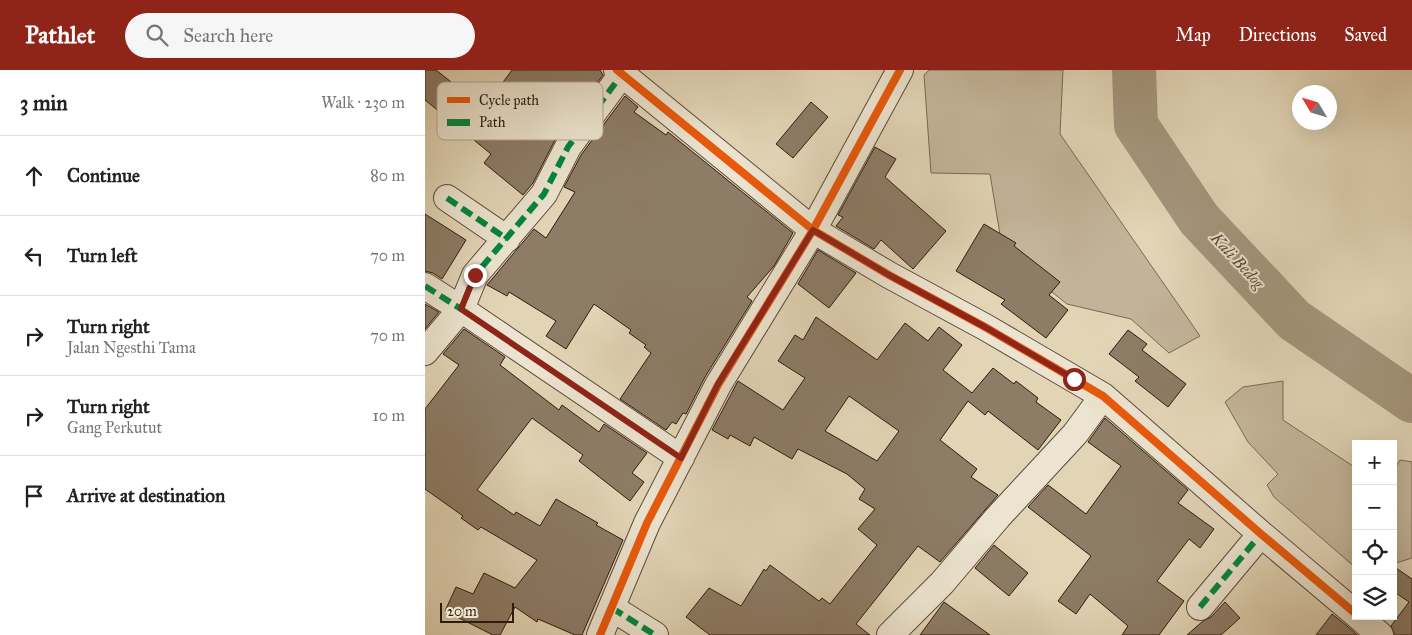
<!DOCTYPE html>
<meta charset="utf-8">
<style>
:root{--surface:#fff;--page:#f6f6f6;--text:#222;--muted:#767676;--line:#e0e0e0;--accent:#8f2418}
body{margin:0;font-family:"IM FELL Great Primer",serif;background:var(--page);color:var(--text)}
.controls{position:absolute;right:15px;bottom:15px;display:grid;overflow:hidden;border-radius:0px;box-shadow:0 5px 20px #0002}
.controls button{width:45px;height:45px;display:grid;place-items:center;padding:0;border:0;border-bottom:1px solid var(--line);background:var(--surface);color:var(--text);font:25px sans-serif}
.compass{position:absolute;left:867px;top:15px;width:45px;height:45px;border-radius:50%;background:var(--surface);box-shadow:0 5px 20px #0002;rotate:308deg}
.scale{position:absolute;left:15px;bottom:12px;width:74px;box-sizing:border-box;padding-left:5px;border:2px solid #301b0f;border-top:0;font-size:14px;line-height:18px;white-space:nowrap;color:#301b0f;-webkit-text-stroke:4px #ece4d0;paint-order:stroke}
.stop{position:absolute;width:15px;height:15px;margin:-11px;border:4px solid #8f2418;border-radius:50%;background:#fff}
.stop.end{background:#8f2418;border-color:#fff;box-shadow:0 1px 5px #0008}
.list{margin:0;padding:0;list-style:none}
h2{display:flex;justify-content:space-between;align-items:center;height:65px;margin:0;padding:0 20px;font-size:21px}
h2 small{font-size:16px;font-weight:400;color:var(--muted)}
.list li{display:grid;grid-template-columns:32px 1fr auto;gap:15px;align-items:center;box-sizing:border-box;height:80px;padding:0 20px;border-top:1px solid var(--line)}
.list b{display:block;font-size:19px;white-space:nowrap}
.list p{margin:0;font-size:16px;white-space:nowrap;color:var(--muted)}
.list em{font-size:16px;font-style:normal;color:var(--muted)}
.icon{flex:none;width:28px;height:28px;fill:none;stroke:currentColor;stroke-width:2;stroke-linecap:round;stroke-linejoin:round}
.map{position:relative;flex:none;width:987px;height:565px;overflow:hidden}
header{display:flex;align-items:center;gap:30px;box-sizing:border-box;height:70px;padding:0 25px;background:var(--accent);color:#fff}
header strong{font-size:24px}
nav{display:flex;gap:28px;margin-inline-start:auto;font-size:18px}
.search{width:350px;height:45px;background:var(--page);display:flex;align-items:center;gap:12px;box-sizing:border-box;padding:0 18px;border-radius:28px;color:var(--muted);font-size:19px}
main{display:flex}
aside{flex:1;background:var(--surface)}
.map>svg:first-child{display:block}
.green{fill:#c4b59a;stroke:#7a6854}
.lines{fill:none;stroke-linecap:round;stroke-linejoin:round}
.river{stroke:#a5967d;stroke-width:44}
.building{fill:#8d7c66;stroke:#301b0f;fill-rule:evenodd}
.minor-casing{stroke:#5c4a39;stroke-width:28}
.minor{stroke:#ece4d0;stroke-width:26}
.quiet{stroke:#00873e;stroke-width:6;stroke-dasharray:12 6;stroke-linecap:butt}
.cycleway-casing{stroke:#ece4d0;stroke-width:11}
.cycleway{stroke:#e8590c;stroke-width:8}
.route{stroke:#8f2418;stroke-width:6}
.labels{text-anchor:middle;stroke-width:4;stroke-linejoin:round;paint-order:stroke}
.water-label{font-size:16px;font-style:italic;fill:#594636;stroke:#ece4d0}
.key{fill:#ece4d0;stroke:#b4a896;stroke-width:1}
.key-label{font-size:14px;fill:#301b0f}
</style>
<header>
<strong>Pathlet</strong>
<div class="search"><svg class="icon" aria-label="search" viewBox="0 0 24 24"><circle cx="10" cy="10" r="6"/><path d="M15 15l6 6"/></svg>Search here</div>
<nav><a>Map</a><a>Directions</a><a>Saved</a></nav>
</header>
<main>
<aside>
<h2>3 min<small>Walk · 230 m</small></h2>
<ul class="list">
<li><svg class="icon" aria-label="ahead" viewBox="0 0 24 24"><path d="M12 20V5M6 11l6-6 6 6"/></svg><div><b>Continue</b></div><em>80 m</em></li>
<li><svg class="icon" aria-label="left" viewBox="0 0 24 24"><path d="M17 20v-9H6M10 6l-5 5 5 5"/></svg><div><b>Turn left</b></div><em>70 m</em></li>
<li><svg class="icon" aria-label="right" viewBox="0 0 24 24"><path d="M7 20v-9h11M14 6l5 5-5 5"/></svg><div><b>Turn right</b><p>Jalan Ngesthi Tama</p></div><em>70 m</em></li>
<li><svg class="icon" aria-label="right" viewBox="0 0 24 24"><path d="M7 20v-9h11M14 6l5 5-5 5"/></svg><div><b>Turn right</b><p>Gang Perkutut</p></div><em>10 m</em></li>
<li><svg class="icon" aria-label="arrive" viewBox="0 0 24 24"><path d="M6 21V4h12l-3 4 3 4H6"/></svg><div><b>Arrive at destination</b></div></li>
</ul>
</aside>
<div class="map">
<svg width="987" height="565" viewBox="0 0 987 565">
<rect width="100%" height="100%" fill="#e2d5b6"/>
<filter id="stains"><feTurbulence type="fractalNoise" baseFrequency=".004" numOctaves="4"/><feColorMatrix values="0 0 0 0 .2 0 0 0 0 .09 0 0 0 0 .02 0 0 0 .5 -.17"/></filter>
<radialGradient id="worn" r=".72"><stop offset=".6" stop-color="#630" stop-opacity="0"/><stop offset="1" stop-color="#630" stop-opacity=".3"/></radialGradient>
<path class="green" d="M 504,0 L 638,0 L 635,64 L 775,266 L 744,283 L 706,249 L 642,234 L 578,183 L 565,104 L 506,103 L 499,5 Z
M 858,311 L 858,350 L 931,398 L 931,498 L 849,427 L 842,415 L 853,404 L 823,372 L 800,332 L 818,317 Z
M 975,390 L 987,392 L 987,488 L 968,494 L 968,401 Z"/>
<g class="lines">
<path class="river" d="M 709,0 L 711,55 L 774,149 L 869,250 L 987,331"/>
</g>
<path class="building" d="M 0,0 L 11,0 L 59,38 L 87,0 L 175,0 L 178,5 L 131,68 L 108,113 L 98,125 L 59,93 L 66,84 L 0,30 Z
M 200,26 L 213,37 L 209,42 L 241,65 L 243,62 L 368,163 L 349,196 L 322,227 L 327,231 L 280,307 L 261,344 L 258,343 L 251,354 L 247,352 L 241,360 L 195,329 L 226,283 L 219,277 L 221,275 L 204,263 L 206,260 L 169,234 L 141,279 L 121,266 L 131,251 L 84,222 L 82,226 L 62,215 L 109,159 L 121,168 L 150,122 L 139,117 L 156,85 Z
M 386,32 L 403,47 L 368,88 L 351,74 Z
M 450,77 L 471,89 L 460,107 L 521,161 L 488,199 L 456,170 L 449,179 L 411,156 L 418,147 L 413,145 Z
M 0,144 L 41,170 L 17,209 L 8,203 L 0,201 Z
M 559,154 L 591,173 L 589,176 L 635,212 L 624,225 L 643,240 L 621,268 L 576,234 L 580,230 L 531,201 Z
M 393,180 L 431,203 L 404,238 L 373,214 Z
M 0,234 L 14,242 L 0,259 Z
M 391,247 L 452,290 L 480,253 L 503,271 L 514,257 L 537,275 L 518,300 L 547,323 L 568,298 L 589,314 L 591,311 L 613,328 L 611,332 L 636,350 L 613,380 L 563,341 L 560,345 L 543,331 L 515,370 L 552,399 L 546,407 L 573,425 L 515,492 L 493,476 L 431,554 L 445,565 L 285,565 L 261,547 L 284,518 L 316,536 L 339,499 L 341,501 L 345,495 L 394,531 L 397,528 L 405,534 L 452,475 L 433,459 L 450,439 L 434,429 L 440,419 L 422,404 L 373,379 L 367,389 L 329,367 L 325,376 L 305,365 L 303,369 L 287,360 L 313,311 L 358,340 L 380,308 L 353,291 L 370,265 L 378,270 ZM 424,326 L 474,361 L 452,391 L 400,361 Z
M 39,259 L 80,287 L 75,295 L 134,340 L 137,335 L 174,362 L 179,354 L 222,383 L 207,403 L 219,412 L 205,431 L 154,391 L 158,385 L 107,348 L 52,420 L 89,445 L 91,442 L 115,456 L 131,429 L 173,453 L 171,455 L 198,470 L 157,565 L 150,565 L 113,549 L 112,552 L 90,537 L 75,565 L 68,565 L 20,541 L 31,517 L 48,524 L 59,503 L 90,518 L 112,490 L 56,457 L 53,460 L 36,448 L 38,446 L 0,419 L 0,339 L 34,295 L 18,284 Z
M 703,260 L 722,274 L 717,280 L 761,314 L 743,337 L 710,311 L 714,307 L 684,284 Z
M 680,348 L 763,420 L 753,433 L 789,459 L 775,478 L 764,469 L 732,511 L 759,531 L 734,565 L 697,565 L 703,556 L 665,524 L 651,544 L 633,531 L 666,486 L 603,437 L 623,415 L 661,444 L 696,396 L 663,372 Z
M 569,475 L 603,503 L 584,526 L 550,498 Z
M 968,496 L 987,509 L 987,565 L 970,565 L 966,556 L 984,532 L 968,521 Z
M 519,532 L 565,565 L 495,565 Z
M 800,532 L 815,548 L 796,565 L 762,565 L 778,551 L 786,547 Z
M 907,544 L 922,556 L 932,565 L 891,565 Z"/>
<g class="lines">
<g class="minor-casing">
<path id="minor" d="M 192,0 L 388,160 L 464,205 L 560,257 L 678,326 L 836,464 L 931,544
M 22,128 L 82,169
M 0,216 L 36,239 L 50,205 L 119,124 L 143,77 L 200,0
M 0,282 L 36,239 L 256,388
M 775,537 L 836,464
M 187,538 L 230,565
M 933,546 L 955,565
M 175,565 L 222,453 L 293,315 L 388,160 L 475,0
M 465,565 L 517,513 L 573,447 L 650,364 L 678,326"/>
</g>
<use href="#minor" class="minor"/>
<path class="quiet" d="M 22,128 L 82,169
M 0,216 L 36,239 L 50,205 L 119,124 L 143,77 L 197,4
M 775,537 L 836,464
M 187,538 L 230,565"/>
<g class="cycleway-casing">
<path id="cycleway" d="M 192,0 L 388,160 L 464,205 L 560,257 L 678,326 L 836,464 L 931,544
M 175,565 L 222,453 L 293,315 L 388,160 L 475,0"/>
</g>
<use href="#cycleway" class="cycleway"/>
</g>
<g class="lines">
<path class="route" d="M 50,205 L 36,239 L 256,388 L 293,314 L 388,160 L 464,205 L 560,257 L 649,309"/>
</g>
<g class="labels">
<g class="water-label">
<text transform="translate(813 190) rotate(47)" y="6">Kali Bedog</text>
</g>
</g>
<rect x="12" y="12" width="166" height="58" rx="8" class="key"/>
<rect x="22" y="27" width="23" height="6" fill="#e8590c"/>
<rect x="22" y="49" width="23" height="7" fill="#00873e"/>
<g class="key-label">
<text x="54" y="35">Cycle path</text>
<text x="54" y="57">Path</text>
</g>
<rect width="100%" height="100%" filter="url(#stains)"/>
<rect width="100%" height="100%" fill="url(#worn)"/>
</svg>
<div class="controls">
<button>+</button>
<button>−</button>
<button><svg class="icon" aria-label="locate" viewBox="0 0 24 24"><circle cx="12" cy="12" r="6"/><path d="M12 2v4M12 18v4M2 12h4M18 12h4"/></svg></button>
<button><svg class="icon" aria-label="layers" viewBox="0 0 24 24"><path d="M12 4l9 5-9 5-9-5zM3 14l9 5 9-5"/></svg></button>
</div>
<svg class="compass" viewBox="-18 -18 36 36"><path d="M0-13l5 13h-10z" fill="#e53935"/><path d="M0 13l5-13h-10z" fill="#767676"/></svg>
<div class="scale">20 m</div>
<div class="stop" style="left:649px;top:309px"></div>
<div class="stop end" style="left:50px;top:205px"></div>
</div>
</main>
